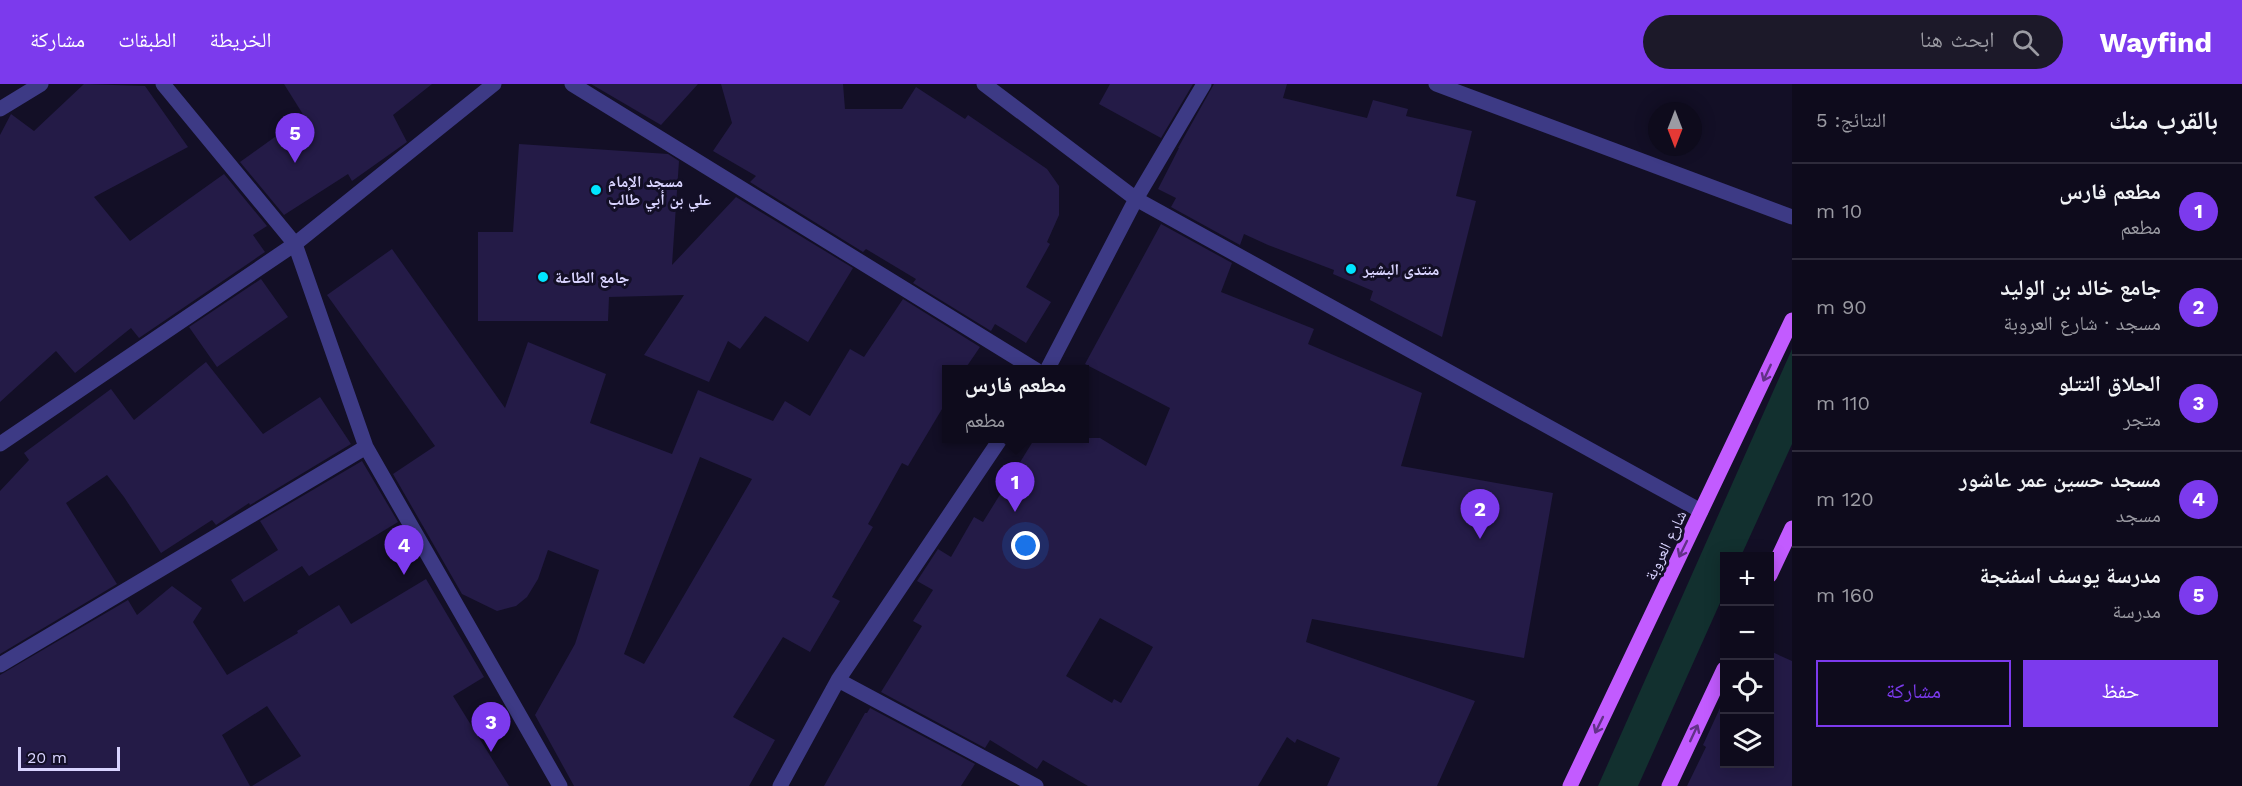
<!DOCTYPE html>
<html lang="ar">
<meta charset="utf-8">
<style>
:root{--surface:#0e0b1c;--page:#1c1929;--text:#f1f3f6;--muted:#9b9ba3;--line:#2e2b3b;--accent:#7c3aed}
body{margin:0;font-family:"Work Sans","Noto Naskh Arabic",sans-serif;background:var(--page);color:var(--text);direction:rtl}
.controls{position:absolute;right:18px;bottom:18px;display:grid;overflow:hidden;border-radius:0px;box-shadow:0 3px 15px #0003}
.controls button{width:54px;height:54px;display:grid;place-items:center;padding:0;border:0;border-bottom:2px solid var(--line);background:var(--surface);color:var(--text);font:30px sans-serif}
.compass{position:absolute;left:1648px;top:18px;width:54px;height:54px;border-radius:50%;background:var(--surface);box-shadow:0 3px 15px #0003;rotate:180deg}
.scale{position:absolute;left:18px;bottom:15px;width:102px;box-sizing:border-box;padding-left:6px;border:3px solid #d9d4ff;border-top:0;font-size:16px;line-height:21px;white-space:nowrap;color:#d9d4ff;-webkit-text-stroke:4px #130f26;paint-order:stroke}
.you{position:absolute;left:1026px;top:462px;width:21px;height:21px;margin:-15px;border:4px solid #fff;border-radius:50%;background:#1a73e8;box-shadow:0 0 0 9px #1a73e833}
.badge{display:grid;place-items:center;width:39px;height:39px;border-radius:50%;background:var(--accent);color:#fff;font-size:20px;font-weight:700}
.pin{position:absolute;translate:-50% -50px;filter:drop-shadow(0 2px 3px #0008)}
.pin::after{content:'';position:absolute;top:32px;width:21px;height:18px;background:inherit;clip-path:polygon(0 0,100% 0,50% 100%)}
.popup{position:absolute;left:942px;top:281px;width:147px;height:78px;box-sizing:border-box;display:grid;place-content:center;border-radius:0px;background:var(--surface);filter:drop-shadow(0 2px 4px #0005);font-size:20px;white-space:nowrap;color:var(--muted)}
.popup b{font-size:22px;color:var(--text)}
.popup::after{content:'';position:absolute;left:50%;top:100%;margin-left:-12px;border:12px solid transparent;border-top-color:var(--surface)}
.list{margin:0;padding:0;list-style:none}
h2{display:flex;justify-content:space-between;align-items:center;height:78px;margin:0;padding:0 24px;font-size:26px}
h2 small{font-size:20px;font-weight:400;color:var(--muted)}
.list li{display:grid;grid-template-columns:39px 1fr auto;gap:18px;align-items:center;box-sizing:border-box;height:96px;padding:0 24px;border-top:2px solid var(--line)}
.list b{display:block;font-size:22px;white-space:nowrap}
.list p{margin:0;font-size:20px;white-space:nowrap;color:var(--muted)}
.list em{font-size:20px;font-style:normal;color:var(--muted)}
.actions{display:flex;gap:12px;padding:18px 24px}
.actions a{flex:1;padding:14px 0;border:2px solid var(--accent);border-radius:0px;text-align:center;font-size:21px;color:var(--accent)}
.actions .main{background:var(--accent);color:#fff}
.icon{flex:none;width:33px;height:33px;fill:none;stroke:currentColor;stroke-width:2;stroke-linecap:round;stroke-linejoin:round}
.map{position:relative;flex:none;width:1792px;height:702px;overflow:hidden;direction:ltr}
header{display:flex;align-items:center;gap:36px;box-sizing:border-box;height:84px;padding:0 30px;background:var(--accent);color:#fff}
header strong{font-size:28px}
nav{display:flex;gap:33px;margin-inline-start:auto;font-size:21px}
.search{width:420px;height:54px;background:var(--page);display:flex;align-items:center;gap:15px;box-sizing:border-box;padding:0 21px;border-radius:33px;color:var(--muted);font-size:22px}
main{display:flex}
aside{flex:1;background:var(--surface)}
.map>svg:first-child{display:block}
.green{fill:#12302f}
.building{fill:#241b47;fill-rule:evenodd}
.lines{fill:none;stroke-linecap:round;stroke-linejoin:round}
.minor{stroke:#3d3a85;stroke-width:15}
.major{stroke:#c25bff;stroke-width:15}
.oneway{stroke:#623188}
.poi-dot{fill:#00e5ff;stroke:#130f26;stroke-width:2}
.labels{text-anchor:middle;stroke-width:6;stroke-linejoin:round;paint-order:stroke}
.poi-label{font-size:16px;font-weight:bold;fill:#d9d4ff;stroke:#130f26;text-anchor:start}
.street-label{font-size:16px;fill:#d9d4ff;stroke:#130f26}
</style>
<header>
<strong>Wayfind</strong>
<div class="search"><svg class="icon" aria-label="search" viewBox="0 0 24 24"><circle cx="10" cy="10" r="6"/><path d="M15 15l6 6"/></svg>ابحث هنا</div>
<nav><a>الخريطة</a><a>الطبقات</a><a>مشاركة</a></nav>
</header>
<main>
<aside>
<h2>بالقرب منك<small>النتائج: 5</small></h2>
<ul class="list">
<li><span class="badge">1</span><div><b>مطعم فارس</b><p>مطعم</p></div><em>10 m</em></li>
<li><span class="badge">2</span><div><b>جامع خالد بن الوليد</b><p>مسجد · شارع العروبة</p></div><em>90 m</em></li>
<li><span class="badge">3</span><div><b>الحلاق التتلو</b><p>متجر</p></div><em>110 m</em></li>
<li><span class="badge">4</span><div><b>مسجد حسين عمر عاشور</b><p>مسجد</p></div><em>120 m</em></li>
<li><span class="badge">5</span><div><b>مدرسة يوسف اسفنجة</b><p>مدرسة</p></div><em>160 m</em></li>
</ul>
<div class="actions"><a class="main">حفظ</a><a>مشاركة</a></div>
</aside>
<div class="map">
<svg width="1792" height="702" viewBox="0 0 1792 702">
<rect width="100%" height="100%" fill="#130f26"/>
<path class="green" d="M 1792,265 L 1792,360 L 1741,472 L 1724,472 L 1724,510 L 1638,702 L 1598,702 Z"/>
<path class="building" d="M 84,0 L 145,2 L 188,63 L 94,113 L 130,157 L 224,90 L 267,142 L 253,151 L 265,168 L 139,254 L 131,244 L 75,289 L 56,267 L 0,318 L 0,51 L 11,30 L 34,47 Z
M 284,0 L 432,0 L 393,31 L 407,58 L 352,97 L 348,90 L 284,131 L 240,78 L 304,32 Z
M 591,0 L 698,0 L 661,41 Z
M 721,0 L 843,0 L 845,25 L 902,25 L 916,3 L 965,35 L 968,31 L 1047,85 L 1059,102 L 1059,131 L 1047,158 L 1050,160 L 1026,203 L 1051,218 L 1026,259 L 995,240 L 991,247 L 913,199 L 916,195 L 866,165 L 863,168 L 750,98 L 756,92 L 713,67 L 732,39 Z
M 1110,0 L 1193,0 L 1161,54 L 1099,20 Z
M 1214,0 L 1287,0 L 1283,14 L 1367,34 L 1373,16 L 1408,25 L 1406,32 L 1472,47 L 1456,112 L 1476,117 L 1442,253 L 1370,216 L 1373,207 L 1333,190 L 1334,186 L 1268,161 L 1244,150 L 1240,161 L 1171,123 L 1176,114 L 1158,105 L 1179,64 L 1178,64 Z
M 519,60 L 668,70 L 679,77 L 672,181 L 736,113 L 853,184 L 808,258 L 765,232 L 740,265 L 728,257 L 709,298 L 644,271 L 684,211 L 609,213 L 608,237 L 478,237 L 478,148 L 513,148 Z
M 1161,140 L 1232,179 L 1221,208 L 1314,245 L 1308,260 L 1422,309 L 1401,382 L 1553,409 L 1524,574 L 1312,535 L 1306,558 L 1475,617 L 1437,702 L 1327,702 L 1340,674 L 1297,655 L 1295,659 L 1287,653 L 1258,702 L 1088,702 L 1043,676 L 1037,685 L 990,656 L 985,664 L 881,608 L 922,542 L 913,537 L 933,506 L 917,497 L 938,465 L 951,473 L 974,433 L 983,438 L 1035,354 L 1100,354 L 1146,382 L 1170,324 L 1085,280 ZM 1100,534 L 1153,563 L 1121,619 L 1114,615 L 1112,619 L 1066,592 Z
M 392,165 L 505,324 L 528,258 L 606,290 L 590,339 L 672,370 L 698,306 L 773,337 L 785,317 L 810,332 L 850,265 L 864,273 L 903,215 L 980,263 L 965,285 L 946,285 L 945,320 L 908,382 L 902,379 L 868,440 L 873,443 L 832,513 L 840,517 L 810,568 L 783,553 L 733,633 L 775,656 L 749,702 L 574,702 L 535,631 L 575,560 L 599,486 L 548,466 L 538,495 L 527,513 L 516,522 L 497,527 L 462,510 L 393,390 L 435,362 L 327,211 ZM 700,373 L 752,395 L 644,580 L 624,570 Z
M 261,195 L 288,233 L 217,283 L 189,243 Z
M 206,278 L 263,350 L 320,313 L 351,360 L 250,421 L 249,419 L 216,441 L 212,436 L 161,469 L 124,413 L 107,391 L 66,419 L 117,500 L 0,570 L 0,407 L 29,376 L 24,369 L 111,305 L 134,336 Z
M 362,377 L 398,438 L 309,492 L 302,482 L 244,518 L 231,496 L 278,466 L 260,437 Z
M 426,495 L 484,593 L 453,612 L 509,702 L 252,702 L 301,672 L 267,622 L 222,651 L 250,702 L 0,702 L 0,591 L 128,516 L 137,531 L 172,502 L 202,524 L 193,538 L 227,591 L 298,549 L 297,547 L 339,521 L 351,540 Z
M 1770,567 L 1792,577 L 1792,702 L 1687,702 L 1706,663 L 1703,661 L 1725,613 L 1725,680 L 1770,680 Z
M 870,624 L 975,680 L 961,702 L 824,702 L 865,629 L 867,629 Z"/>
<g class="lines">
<path class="minor" d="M 163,0 L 295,160 L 366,363 L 560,702
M 572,0 L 1036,286
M 984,0 L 1136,115 L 1701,427
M 1436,0 L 1792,133
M 0,25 L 41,0
M 1047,286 L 1136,115 L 1204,0
M 0,360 L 295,160 L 494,0
M 0,581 L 366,363
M 838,596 L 1036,702
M 780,702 L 838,596 L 1001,354"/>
<path class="major" d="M 1770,491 L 1792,444
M 1570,702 L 1792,236
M 1669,702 L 1724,585"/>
</g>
<defs><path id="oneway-shaft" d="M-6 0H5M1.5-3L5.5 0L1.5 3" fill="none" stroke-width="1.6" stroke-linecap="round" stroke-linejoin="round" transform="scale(1.5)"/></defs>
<g class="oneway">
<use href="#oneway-shaft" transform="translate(1767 289) rotate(115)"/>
<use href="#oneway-shaft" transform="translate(1683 465) rotate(116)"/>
<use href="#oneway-shaft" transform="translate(1599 641) rotate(116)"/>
<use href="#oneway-shaft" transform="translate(1694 649) rotate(-65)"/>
</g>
<g class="poi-dot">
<circle cx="596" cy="106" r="6"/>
<circle cx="1351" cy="185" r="6"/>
<circle cx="543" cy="193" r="6"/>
</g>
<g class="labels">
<g class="poi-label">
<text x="608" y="103">مسجد الإمام<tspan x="608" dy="18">علي بن أبي طالب</tspan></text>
<text x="1363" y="191">منتدى البشير</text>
<text x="555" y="199">جامع الطاعة</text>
</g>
<g class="street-label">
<text transform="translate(1665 461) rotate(-64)" y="6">شارع العروبة</text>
</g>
</g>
</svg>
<div class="controls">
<button>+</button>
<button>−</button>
<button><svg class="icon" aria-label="locate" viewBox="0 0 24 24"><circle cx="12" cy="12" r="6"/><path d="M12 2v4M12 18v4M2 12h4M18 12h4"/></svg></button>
<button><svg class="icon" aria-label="layers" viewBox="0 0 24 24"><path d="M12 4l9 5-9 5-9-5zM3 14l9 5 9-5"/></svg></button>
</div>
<svg class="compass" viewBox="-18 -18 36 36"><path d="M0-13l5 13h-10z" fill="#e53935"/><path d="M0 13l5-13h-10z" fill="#9b9ba3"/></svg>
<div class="scale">20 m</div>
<div class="you"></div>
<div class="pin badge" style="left:1015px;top:428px">1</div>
<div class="popup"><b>مطعم فارس</b>مطعم</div>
<div class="pin badge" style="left:1480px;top:455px">2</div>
<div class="pin badge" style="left:491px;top:668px">3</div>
<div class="pin badge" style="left:404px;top:491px">4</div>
<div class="pin badge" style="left:295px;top:79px">5</div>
</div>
</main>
